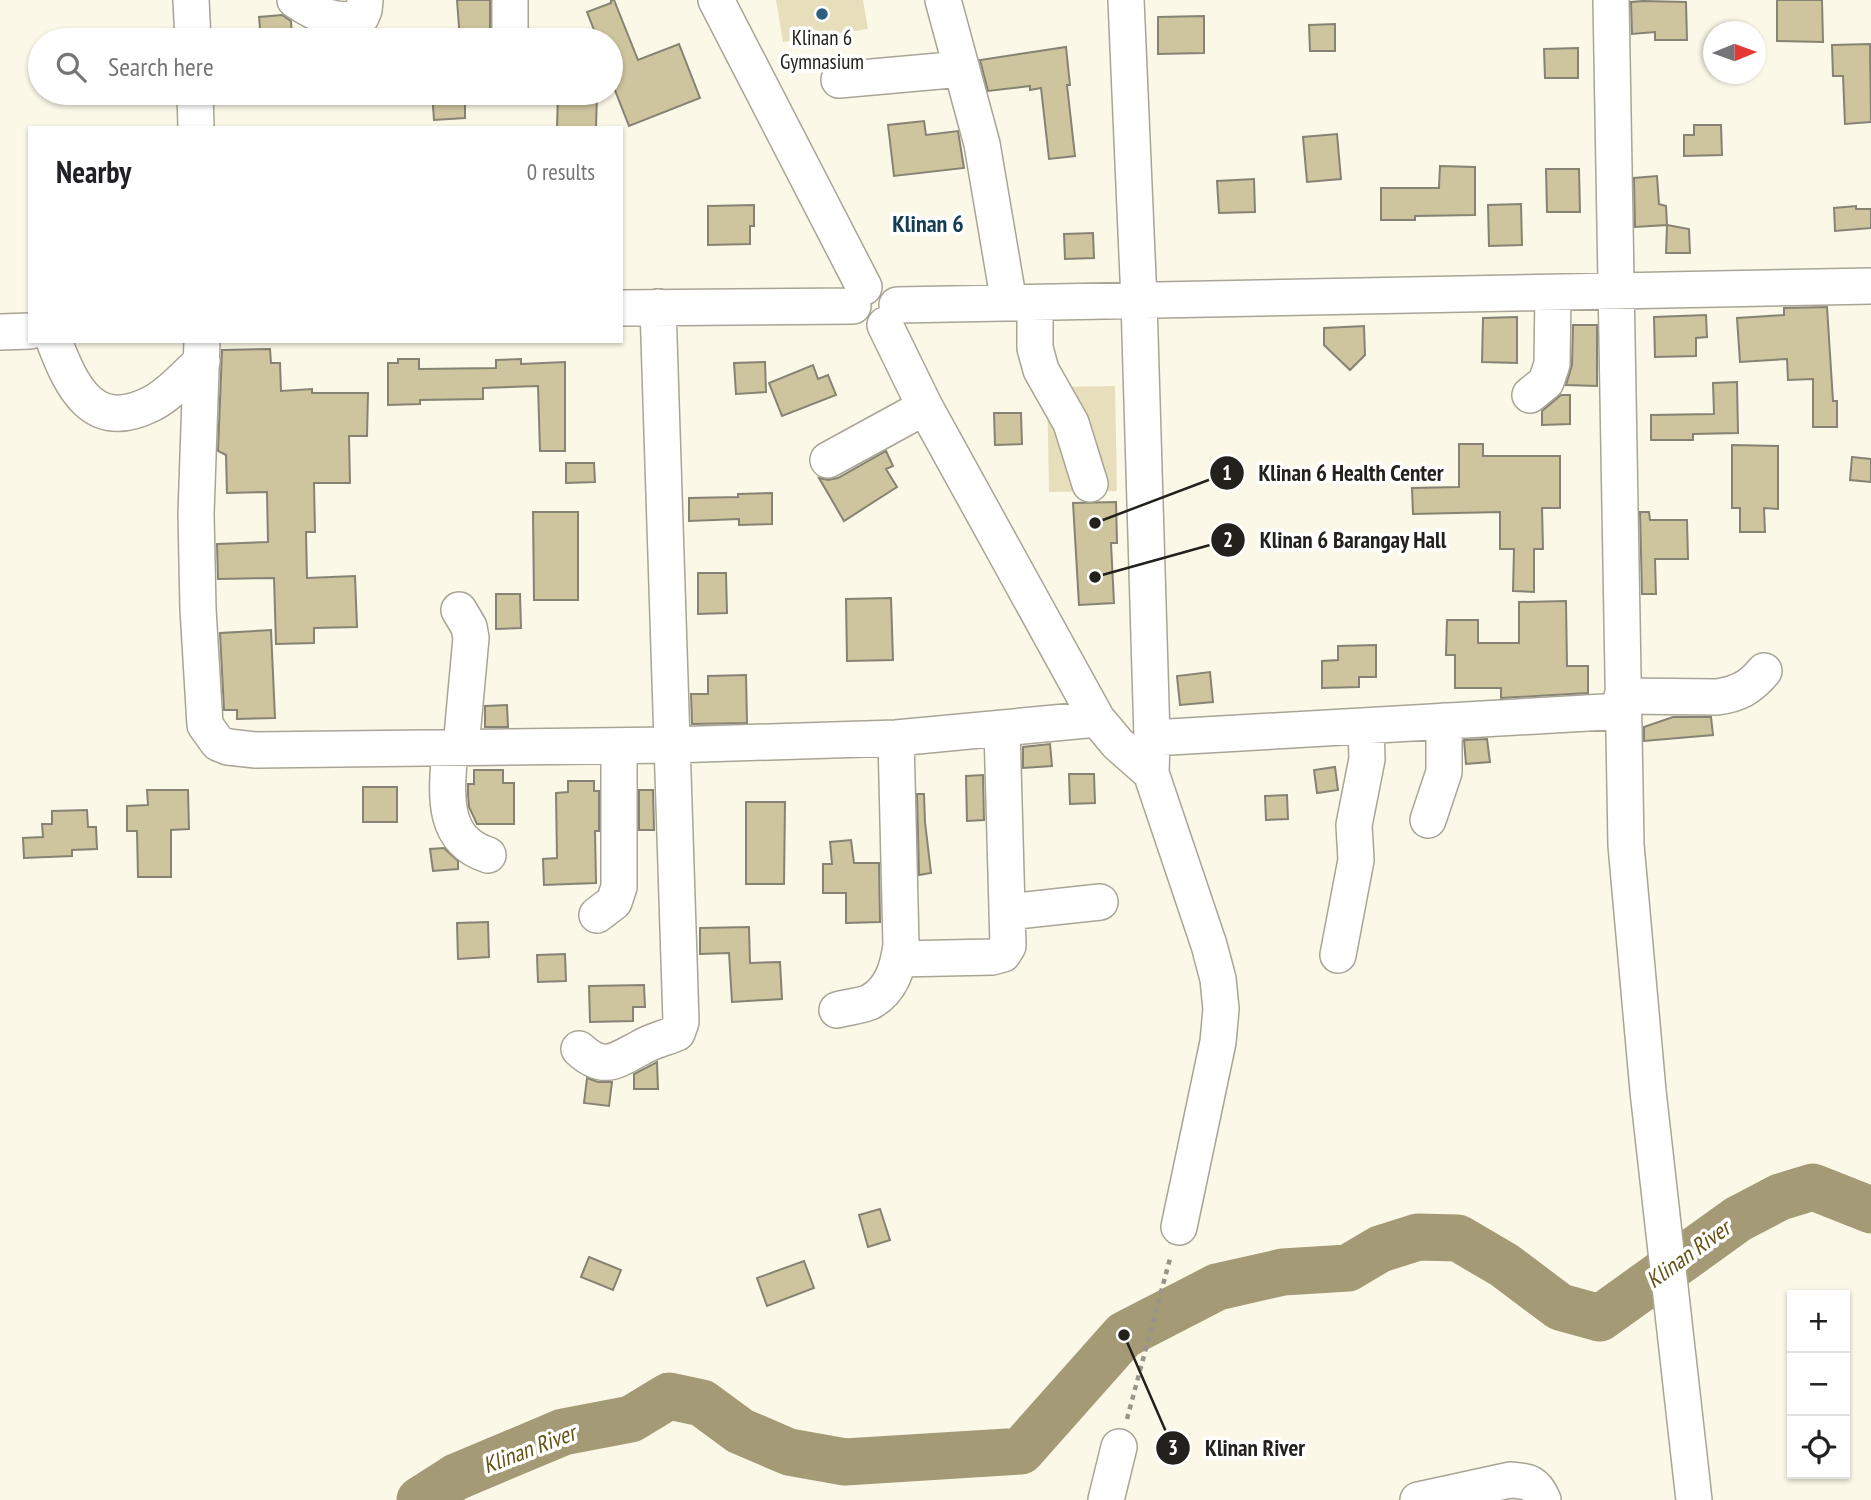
<!DOCTYPE html>
<meta charset="utf-8">
<style>
:root{--surface:#fff;--page:#f2f2f2;--text:#202124;--muted:#757577;--line:#e0e0e0}
body{margin:0;font-family:"PT Sans Narrow",sans-serif;background:var(--page);color:var(--text)}
.controls{position:absolute;right:21px;bottom:21px;display:grid;overflow:hidden;border-radius:0px;box-shadow:0 2px 5px #0004}
.controls button{width:63px;height:63px;display:grid;place-items:center;padding:0;border:0;border-bottom:2px solid var(--line);background:var(--surface);color:var(--text);font:35px sans-serif}
.compass{position:absolute;left:1703px;top:21px;width:63px;height:63px;border-radius:50%;background:var(--surface);box-shadow:0 2px 5px #0004;rotate:89deg}
.list{margin:0;padding:0;list-style:none}
h2{display:flex;justify-content:space-between;align-items:center;height:91px;margin:0;padding:0 28px;font-size:30px}
h2 small{font-size:23px;font-weight:400;color:var(--muted)}
.icon{flex:none;width:38px;height:38px;fill:none;stroke:currentColor;stroke-width:2;stroke-linecap:round;stroke-linejoin:round}
.map{position:relative;flex:none;width:1871px;height:1500px;overflow:hidden}
.search{position:absolute;background:var(--surface);box-shadow:0 2px 5px #0004;left:28px;top:28px;width:595px;height:77px;display:flex;align-items:center;gap:18px;box-sizing:border-box;padding:0 24px;border-radius:38px;color:var(--muted);font-size:26px}
.panel{position:absolute;background:var(--surface);box-shadow:0 2px 5px #0004;left:28px;top:126px;width:595px;height:217px;border-radius:0px}
.map>svg:first-child{display:block}
.green{fill:#e7debc}
.lines{fill:none;stroke-linecap:round;stroke-linejoin:round}
.river{stroke:#a49a75;stroke-width:47}
.building{fill:#cec49e;stroke:#868374;stroke-width:2}
.minor-casing{stroke:#a8a596;stroke-width:38}
.path{stroke:#98958a;stroke-width:4.5;stroke-dasharray:5 5;stroke-linecap:butt}
.minor{stroke:#fff;stroke-width:35}
.poi-dot{fill:#2d607d;stroke:#fff;stroke-width:2.5}
.labels{text-anchor:middle;stroke-width:7;stroke-linejoin:round;paint-order:stroke}
.poi-label{font-size:21px;fill:#22211b;stroke:#fff}
.water-label{font-size:23px;font-style:italic;fill:#635313;stroke:#fff}
.quarter-label{font-size:24px;font-weight:bold;fill:#143d53;stroke:#fff}
.leader{fill:none;stroke:#22211b;stroke-width:2.5}
.callout-dot{fill:#22211b;stroke:#fff;stroke-width:2.5}
.mark-label{font-size:21px;text-anchor:middle;font-weight:bold;fill:#fff}
.callout-label{font-size:23px;text-anchor:middle;font-weight:bold;fill:#22211b;stroke:#fff;stroke-width:7;stroke-linejoin:round;paint-order:stroke}
</style>
<div class="map">
<svg width="1871" height="1500" viewBox="0 0 1871 1500">
<rect width="100%" height="100%" fill="#fcf8e8"/>
<path class="green" d="M 776,0 L 863,0 L 868,29 L 783,42 Z
M 1115,386 L 1117,491 L 1049,492 L 1047,387 Z"/>
<g class="lines">
<path class="river" d="M 420,1500 L 456,1477 L 563,1432 L 631,1419 L 669,1396 L 702,1403 L 740,1431 L 789,1452 L 845,1462 L 1021,1451 L 1124,1335 L 1217,1287 L 1283,1272 L 1348,1268 L 1380,1249 L 1418,1237 L 1458,1238 L 1504,1265 L 1560,1307 L 1600,1318 L 1738,1219 L 1780,1197 L 1813,1187 L 1871,1210"/>
</g>
<path class="building" d="M 457,0 L 490,0 L 490,40 L 460,40 Z
M 611,0 L 614,0 L 638,60 L 679,44 L 700,98 L 629,126 L 611,80 L 611,40 L 598,40 L 587,12 L 611,3 Z
M 1777,0 L 1822,0 L 1823,42 L 1777,41 Z
M 1643,1 L 1686,2 L 1687,40 L 1655,40 L 1655,32 L 1632,34 L 1631,2 Z
M 282,15 L 291,21 L 292,40 L 261,40 L 259,17 Z
M 1204,16 L 1204,53 L 1158,54 L 1158,17 Z
M 1335,24 L 1335,51 L 1310,51 L 1309,25 Z
M 1870,44 L 1871,122 L 1845,124 L 1843,76 L 1833,76 L 1832,45 Z
M 1066,47 L 1070,85 L 1067,85 L 1075,156 L 1049,159 L 1041,88 L 1030,90 L 1030,86 L 988,91 L 980,60 Z
M 1578,48 L 1578,78 L 1545,78 L 1544,49 Z
M 432,93 L 465,93 L 465,118 L 434,120 Z
M 558,93 L 597,93 L 596,128 L 557,128 Z
M 924,121 L 926,135 L 958,131 L 964,168 L 894,176 L 888,125 Z
M 1694,125 L 1721,125 L 1722,155 L 1684,156 L 1684,135 L 1694,135 Z
M 1337,134 L 1341,179 L 1307,182 L 1303,137 Z
M 1440,166 L 1475,167 L 1475,215 L 1415,216 L 1415,220 L 1381,220 L 1381,188 L 1439,188 Z
M 1546,169 L 1579,169 L 1580,212 L 1547,212 Z
M 1657,176 L 1659,204 L 1666,206 L 1667,225 L 1635,227 L 1634,178 Z
M 1254,179 L 1255,212 L 1219,213 L 1217,181 Z
M 1521,204 L 1522,245 L 1489,246 L 1488,205 Z
M 754,205 L 754,226 L 750,226 L 750,244 L 708,245 L 708,206 Z
M 1856,206 L 1856,209 L 1871,209 L 1871,228 L 1835,231 L 1834,208 Z
M 1667,225 L 1689,229 L 1690,253 L 1666,253 Z
M 1093,233 L 1094,258 L 1065,259 L 1064,234 Z
M 1827,307 L 1833,401 L 1837,401 L 1837,427 L 1813,427 L 1813,379 L 1788,380 L 1787,359 L 1740,362 L 1737,318 L 1784,315 L 1784,308 Z
M 1706,315 L 1707,337 L 1696,338 L 1696,356 L 1655,357 L 1654,317 Z
M 1517,317 L 1517,363 L 1482,362 L 1483,318 Z
M 1573,325 L 1597,325 L 1597,386 L 1566,385 L 1572,365 Z
M 1364,326 L 1365,355 L 1350,370 L 1324,345 L 1324,328 Z
M 270,349 L 271,363 L 280,363 L 281,391 L 312,389 L 312,393 L 368,393 L 367,436 L 349,436 L 350,483 L 314,483 L 315,532 L 306,532 L 307,578 L 355,576 L 357,627 L 314,628 L 314,643 L 276,644 L 274,578 L 218,579 L 217,544 L 268,542 L 267,492 L 227,493 L 226,455 L 218,451 L 222,350 Z
M 398,359 L 419,359 L 419,369 L 496,368 L 496,360 L 521,359 L 521,364 L 565,362 L 565,451 L 540,451 L 538,386 L 483,388 L 483,399 L 420,400 L 420,404 L 388,405 L 388,363 L 398,363 Z
M 765,362 L 766,392 L 736,394 L 734,363 Z
M 813,365 L 818,379 L 828,375 L 836,395 L 782,416 L 769,383 Z
M 1737,382 L 1738,433 L 1693,434 L 1693,440 L 1651,440 L 1651,415 L 1714,414 L 1713,383 Z
M 1561,395 L 1570,395 L 1570,424 L 1542,425 L 1542,411 Z
M 994,413 L 1021,413 L 1022,444 L 995,445 Z
M 1459,444 L 1483,444 L 1483,456 L 1560,456 L 1560,508 L 1542,508 L 1543,549 L 1534,549 L 1534,592 L 1513,591 L 1514,549 L 1500,549 L 1500,512 L 1413,514 L 1412,488 L 1459,487 Z
M 1732,445 L 1778,446 L 1778,509 L 1764,508 L 1765,532 L 1740,532 L 1740,508 L 1732,508 Z
M 886,451 L 893,466 L 886,469 L 897,487 L 844,521 L 819,478 L 828,480 L 838,478 Z
M 1852,457 L 1871,459 L 1871,482 L 1850,480 Z
M 566,463 L 594,463 L 595,482 L 566,483 Z
M 772,493 L 772,524 L 739,525 L 739,519 L 689,521 L 689,498 L 738,497 L 738,494 Z
M 1116,502 L 1117,543 L 1111,543 L 1114,603 L 1079,605 L 1073,503 Z
M 533,512 L 578,512 L 578,600 L 534,600 Z
M 1640,512 L 1649,512 L 1650,520 L 1687,520 L 1688,559 L 1655,559 L 1656,594 L 1642,594 Z
M 698,573 L 726,573 L 727,613 L 698,614 Z
M 496,594 L 520,594 L 521,628 L 496,629 Z
M 891,598 L 893,660 L 847,661 L 846,599 Z
M 1566,601 L 1567,666 L 1588,666 L 1588,693 L 1501,698 L 1501,688 L 1455,688 L 1455,655 L 1446,655 L 1447,620 L 1478,620 L 1478,643 L 1519,643 L 1519,602 Z
M 271,630 L 275,718 L 237,719 L 237,710 L 224,710 L 220,633 Z
M 1376,645 L 1376,677 L 1359,677 L 1359,687 L 1322,688 L 1322,661 L 1338,660 L 1338,646 Z
M 1210,672 L 1213,702 L 1180,705 L 1177,676 Z
M 746,675 L 747,723 L 692,724 L 691,694 L 708,694 L 708,676 Z
M 507,705 L 508,727 L 485,727 L 485,706 Z
M 1673,717 L 1711,717 L 1713,735 L 1644,741 L 1644,727 Z
M 1487,739 L 1490,762 L 1466,764 L 1464,740 Z
M 1050,744 L 1052,766 L 1023,768 L 1023,747 Z
M 1335,767 L 1338,790 L 1317,793 L 1314,770 Z
M 474,770 L 503,770 L 503,783 L 514,783 L 514,824 L 477,824 L 469,807 L 468,795 L 468,784 L 474,784 Z
M 1069,774 L 1094,774 L 1095,803 L 1070,804 Z
M 983,775 L 984,820 L 967,821 L 966,776 Z
M 568,781 L 594,781 L 594,791 L 599,791 L 599,831 L 595,831 L 596,883 L 544,885 L 543,859 L 557,858 L 556,793 L 568,792 Z
M 363,787 L 397,787 L 397,822 L 363,822 Z
M 147,790 L 188,790 L 189,829 L 171,830 L 171,877 L 138,877 L 137,831 L 127,831 L 127,806 L 148,805 Z
M 639,790 L 653,790 L 654,830 L 639,830 Z
M 917,794 L 924,794 L 925,822 L 931,873 L 919,875 Z
M 1287,795 L 1288,819 L 1266,820 L 1265,796 Z
M 746,802 L 785,802 L 784,884 L 746,884 Z
M 87,810 L 88,827 L 96,827 L 97,849 L 72,850 L 72,856 L 24,858 L 23,838 L 43,837 L 42,824 L 52,824 L 52,811 Z
M 851,840 L 854,863 L 879,863 L 880,922 L 846,923 L 846,893 L 823,893 L 823,864 L 832,864 L 830,842 Z
M 444,848 L 458,861 L 458,869 L 433,871 L 430,849 Z
M 488,922 L 489,957 L 458,959 L 457,923 Z
M 749,927 L 750,963 L 780,962 L 782,999 L 732,1002 L 729,953 L 700,954 L 700,928 Z
M 565,954 L 566,981 L 538,982 L 537,955 Z
M 644,985 L 645,1007 L 633,1007 L 633,1021 L 590,1022 L 589,986 Z
M 657,1062 L 658,1089 L 634,1089 L 634,1074 Z
M 587,1078 L 598,1082 L 612,1082 L 609,1106 L 584,1103 Z
M 880,1209 L 890,1240 L 868,1247 L 859,1215 Z
M 589,1257 L 621,1270 L 613,1290 L 581,1277 Z
M 804,1261 L 814,1288 L 767,1306 L 757,1278 Z"/>
<g class="lines">
<g class="minor-casing">
<path id="minor" d="M 191,0 L 193,40
M 295,0 C 316,14 336,25 361,17 L 364,10 L 365,0
M 510,0 L 510,40
M 716,0 L 864,287
M 943,0 L 982,144 L 1009,303
M 1126,0 L 1139,301 L 1152,738 L 1151,773 L 1209,945 L 1218,979 L 1221,1009 L 1218,1042 L 1179,1227
M 1611,0 L 1626,845 L 1648,1091 L 1694,1500
M 839,80 L 962,69
M 195,93 L 196,128
M 1035,303 L 1035,348 L 1041,370 L 1071,423 L 1090,484
M 897,305 L 1871,286
M 621,308 L 853,306
M 885,325 L 925,407 L 1097,719 L 1118,744 L 1151,773
M 0,332 L 30,331
M 54,341 C 72,388 93,433 151,404 C 170,395 186,375 202,361
M 202,341 L 196,514 L 198,609 L 205,725 L 218,743 L 228,747 L 256,750 L 671,745 L 896,738 L 1097,719
M 1530,395 L 1546,382 L 1552,364 L 1553,293
M 828,460 L 925,407
M 459,610 L 469,627 L 471,638 L 461,747
M 1622,696 L 1717,697 C 1738,694 1750,688 1764,671
M 1152,738 L 1622,711
M 450,748 C 447,790 439,839 488,855
M 1428,820 L 1444,772 L 1444,721
M 1008,912 L 1100,902
M 597,915 L 614,902 L 619,887 L 619,746
M 1338,955 L 1356,860 L 1354,825 L 1367,759 L 1366,726
M 899,959 L 992,957 L 1003,954 L 1008,946 L 1002,729
M 837,1010 C 847,1007 861,1006 870,1002 C 892,990 898,967 901,945 L 896,738
M 579,1049 C 604,1072 615,1061 640,1048 C 651,1041 665,1038 677,1033 L 681,1022 L 658,307
M 1106,1500 L 1119,1447
M 1418,1500 L 1510,1480 C 1529,1481 1536,1483 1543,1500"/>
</g>
<path class="path" d="M 1127,1419 L 1171,1255"/>
<use href="#minor" class="minor"/>
</g>
<circle class="poi-dot" cx="822" cy="14" r="7"/>
<g class="labels">
<g class="poi-label">
<text x="822" y="45">Klinan 6<tspan x="822" dy="24">Gymnasium</tspan></text>
</g>
<g class="water-label">
<text transform="translate(1688 1254) rotate(-36)" y="8">Klinan River</text>
<text transform="translate(529 1449) rotate(-21)" y="8">Klinan River</text>
</g>
<g class="quarter-label">
<text x="928" y="232">Klinan 6</text>
</g>
</g>
<path class="leader" d="M1095 523L1227 473M1095 577L1228 540M1124 1335L1173 1448"/>
<g class="callout-dot">
<circle cx="1095" cy="523" r="7"/>
<circle cx="1095" cy="577" r="7"/>
<circle cx="1124" cy="1335" r="7"/>
<circle cx="1227" cy="473" r="18"/>
<circle cx="1228" cy="540" r="18"/>
<circle cx="1173" cy="1448" r="18"/>
</g>
<g class="mark-label">
<text x="1227" y="480">1</text>
<text x="1228" y="547">2</text>
<text x="1173" y="1455">3</text>
</g>
<g class="callout-label">
<text x="1351" y="481">Klinan 6 Health Center</text>
<text x="1353" y="548">Klinan 6 Barangay Hall</text>
<text x="1255" y="1456">Klinan River</text>
</g>
</svg>
<div class="controls">
<button>+</button>
<button>−</button>
<button><svg class="icon" aria-label="locate" viewBox="0 0 24 24"><circle cx="12" cy="12" r="6"/><path d="M12 2v4M12 18v4M2 12h4M18 12h4"/></svg></button>
</div>
<svg class="compass" viewBox="-18 -18 36 36"><path d="M0-13l5 13h-10z" fill="#e53935"/><path d="M0 13l5-13h-10z" fill="#757577"/></svg>
<div class="search"><svg class="icon" aria-label="search" viewBox="0 0 24 24"><circle cx="10" cy="10" r="6"/><path d="M15 15l6 6"/></svg>Search here</div>
<section class="panel">
<h2>Nearby<small>0 results</small></h2>
<ul class="list">
</ul>
</section>
</div>
